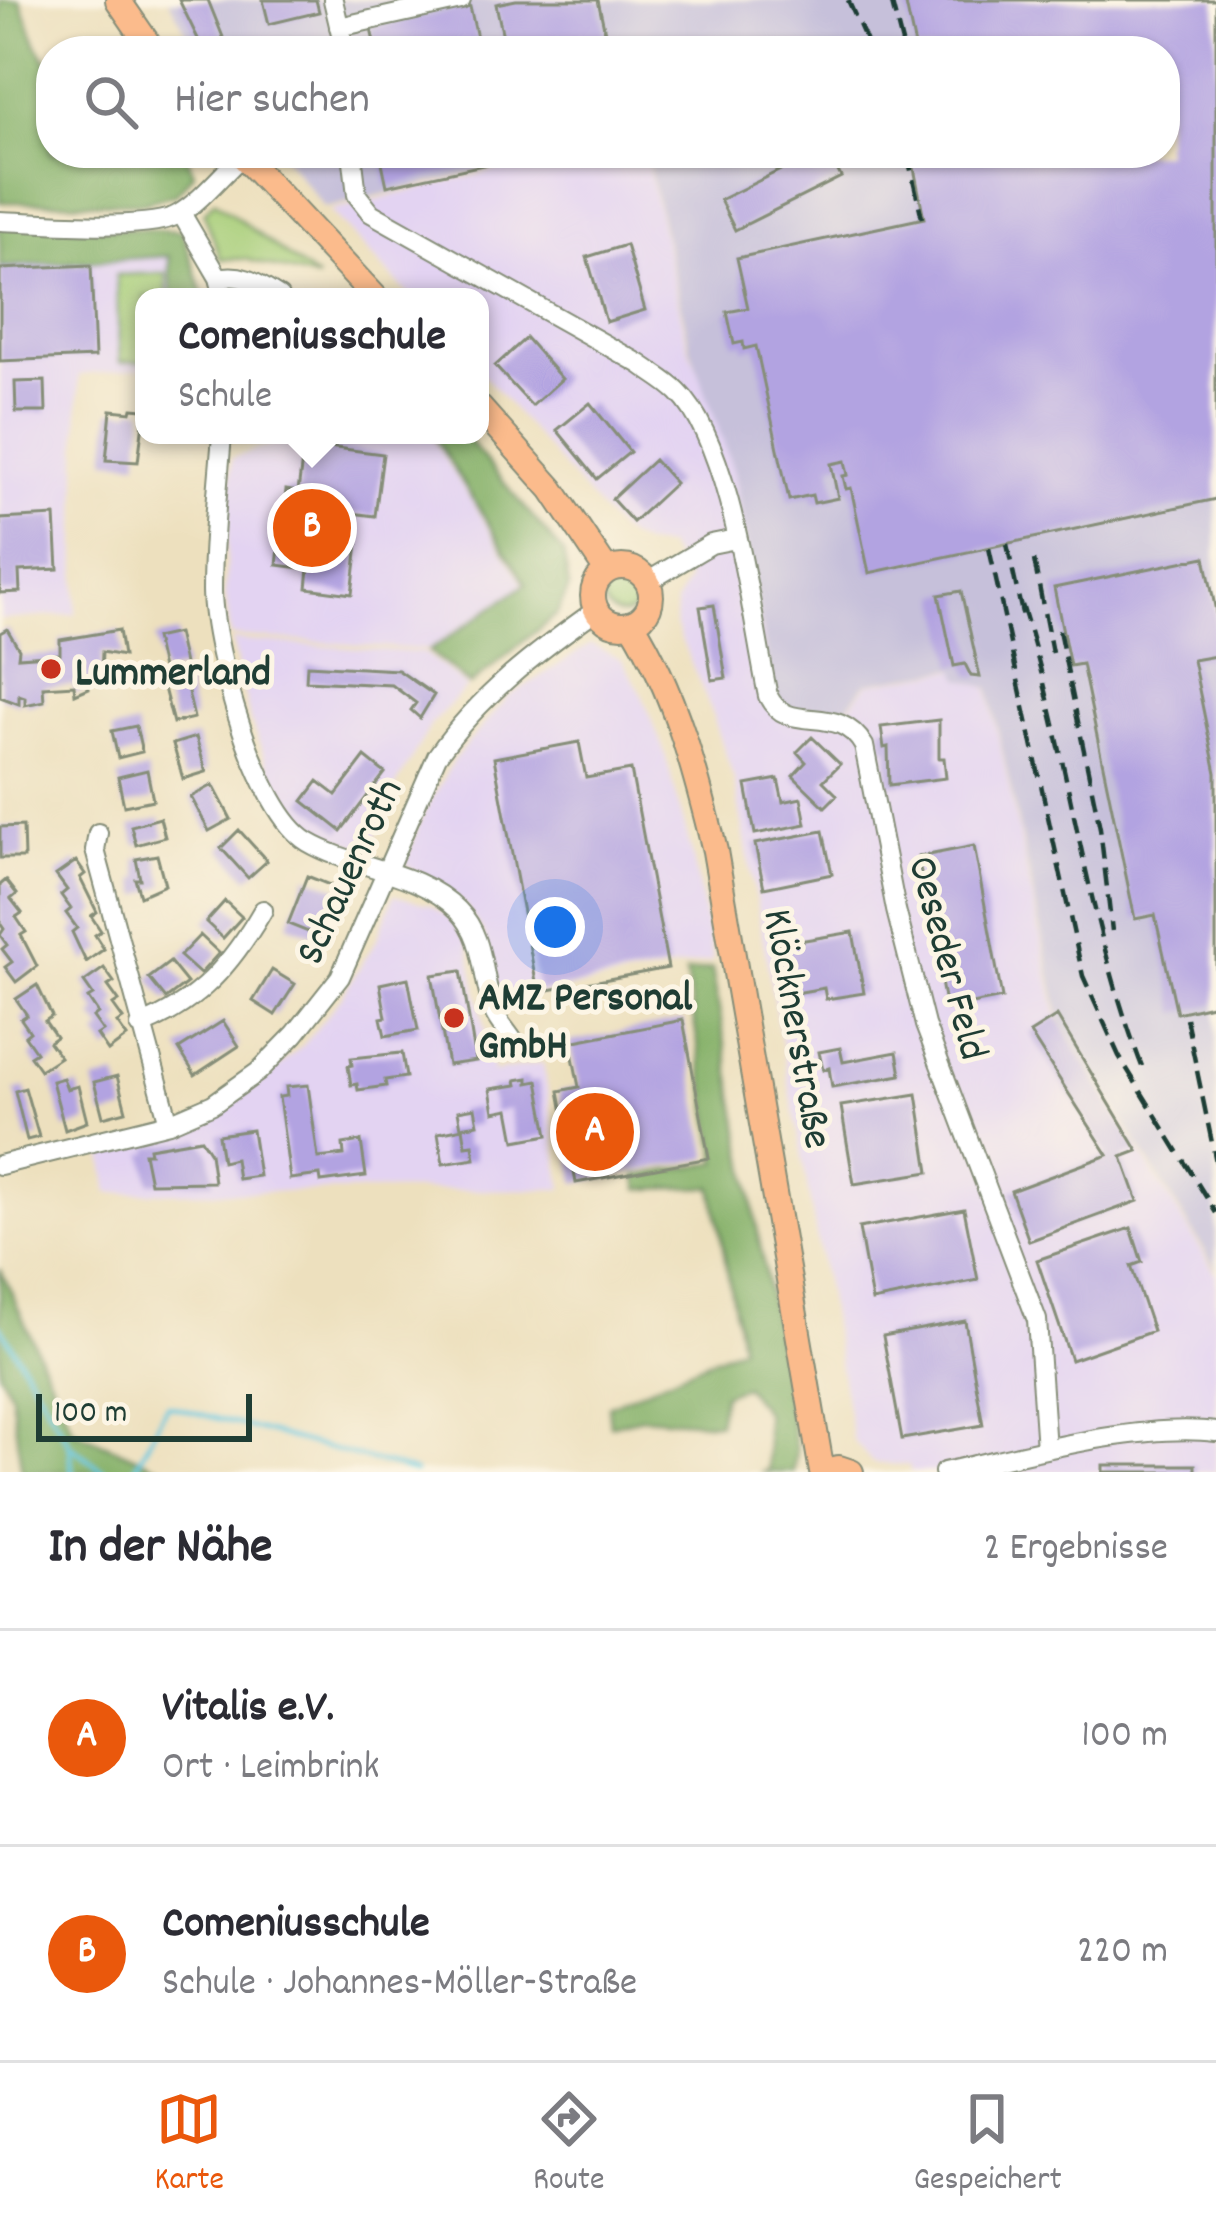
<!DOCTYPE html>
<html lang="de">
<meta charset="utf-8">
<style>
:root{--surface:#fff;--page:#f2f2f3;--text:#2b2b33;--muted:#7c7c81;--line:#e1e1e2;--accent:#ea580c}
body{margin:0;font-family:Dekko,sans-serif;background:var(--page);color:var(--text)}
.scale{position:absolute;left:36px;bottom:30px;width:216px;box-sizing:border-box;padding-left:12px;border:6px solid #1f3d34;border-top:0;font-size:33px;line-height:42px;white-space:nowrap;color:#1f3d34;-webkit-text-stroke:9px #fcf5e5;paint-order:stroke}
.you{position:absolute;left:555px;top:927px;width:42px;height:42px;margin:-30px;border:9px solid #fff;border-radius:50%;background:#1a73e8;box-shadow:0 0 0 18px #1a73e833}
.badge{display:grid;place-items:center;width:78px;height:78px;border-radius:50%;background:var(--accent);color:#fff;font-size:39px;font-weight:700}
.pin{position:absolute;translate:-50% -50%;border:6px solid #fff;box-shadow:0 3px 12px #0006}
.popup{position:absolute;left:135px;top:288px;width:354px;height:156px;box-sizing:border-box;display:grid;place-content:center;border-radius:24px;background:var(--surface);filter:drop-shadow(0 3px 9px #0005);font-size:39px;white-space:nowrap;color:var(--muted)}
.popup b{font-size:45px;color:var(--text)}
.popup::after{content:'';position:absolute;left:50%;top:100%;margin-left:-24px;border:24px solid transparent;border-top-color:var(--surface)}
.list{margin:0;padding:0;list-style:none}
h2{display:flex;justify-content:space-between;align-items:center;height:156px;margin:0;padding:0 48px;font-size:51px}
h2 small{font-size:39px;font-weight:400;color:var(--muted)}
.list li{display:grid;grid-template-columns:78px 1fr auto;gap:36px;align-items:center;box-sizing:border-box;height:216px;padding:0 48px;border-top:3px solid var(--line)}
.list b{display:block;font-size:45px;white-space:nowrap}
.list p{margin:0;font-size:39px;white-space:nowrap;color:var(--muted)}
.list em{font-size:39px;font-style:normal;color:var(--muted)}
.icon{flex:none;width:66px;height:66px;fill:none;stroke:currentColor;stroke-width:2;stroke-linecap:round;stroke-linejoin:round}
.map{position:relative;flex:none;width:1216px;height:1472px;overflow:hidden}
.search{position:absolute;background:var(--surface);box-shadow:0 3px 9px #0004;left:36px;right:36px;top:36px;height:132px;display:flex;align-items:center;gap:30px;box-sizing:border-box;padding:0 42px;border-radius:48px;color:var(--muted);font-size:45px}
.sheet{height:588px;background:var(--surface)}
nav{display:flex;justify-content:space-around;align-items:center;box-sizing:border-box;height:168px;border-top:3px solid var(--line);background:var(--surface);font-size:33px;color:var(--muted)}
nav a{display:grid;justify-items:center;gap:6px}
nav .on{color:var(--accent)}
.map>svg:first-child{display:block}
.built{fill:#e3d3f2}
.industrial{fill:#c6c0da}
.green{fill:#a7ce79;stroke:#638656;stroke-width:3}
.forest{fill:#85b169;stroke:#52774e;stroke-width:3}
.lines{fill:none;stroke-linecap:round;stroke-linejoin:round}
.stream{stroke:#61c6de;stroke-width:4.5}
.building{fill:#b2a3e1}
.minor-casing{stroke:#868e79;stroke-width:22}
.major-casing{stroke:#868e79;stroke-width:28}
.minor{stroke:#fff;stroke-width:18}
.major{stroke:#fbbb8c;stroke-width:24}
.rail{stroke:#1f3d34;stroke-width:4.5;stroke-dasharray:18 9;stroke-linecap:butt}
.poi-dot{fill:#c8321e;stroke:#fcf5e5;stroke-width:4.5}
.labels{text-anchor:middle;stroke-width:10;stroke-linejoin:round;paint-order:stroke}
.poi-label{font-size:42px;font-weight:bold;fill:#1f3d34;stroke:#fcf5e5;text-anchor:start}
.street-label{font-size:42px;fill:#1f3d34;stroke:#fcf5e5}
</style>
<div class="map">
<svg width="1216" height="1472" viewBox="0 0 1216 1472">
<rect width="100%" height="100%" fill="#fcf5e5"/>
<filter id="ink" filterUnits="userSpaceOnUse"><feTurbulence type="fractalNoise" baseFrequency=".00833" numOctaves="2"/><feDisplacementMap in="SourceGraphic" scale="24" xChannelSelector="R" yChannelSelector="G"/><feConvolveMatrix kernelMatrix="1 2 1 2 8 2 1 2 1" color-interpolation-filters="sRGB"/></filter>
<filter id="wash" filterUnits="userSpaceOnUse"><feTurbulence type="fractalNoise" baseFrequency=".004" numOctaves="4" result="noise"/><feDisplacementMap in="SourceGraphic" scale="48" xChannelSelector="R" yChannelSelector="G"/><feGaussianBlur stdDeviation="2.7" result="paint"/><feColorMatrix in="noise" values="0 0 0 0 0 0 0 0 0 0 0 0 0 0 0 0 0 1.4 0 .05"/><feComposite in="paint" operator="in"/></filter>
<g filter="url(#wash)">
<rect width="100%" height="100%" fill="#ede0be"/>
<path class="built" d="M 565,153 L 645,153 L 688,346 L 721,426 L 734,472 L 772,694 L 842,716 L 867,684 L 957,669 L 961,678 L 988,688 L 1059,1022 L 1216,1273 L 1216,1472 L 911,1472 L 909,1465 L 873,1463 L 853,1440 L 734,779 L 711,710 L 675,625 L 676,602 L 688,580 L 667,547 L 643,545 L 618,531 L 480,371 L 480,297 L 411,297 L 330,211 Z
M 170,256 L 172,297 L 144,297 L 144,368 L 79,375 L 76,614 L 0,620 L 0,267 Z
M 301,435 L 430,435 L 523,584 L 427,650 L 231,636 L 225,592 L 232,458 Z
M 232,640 L 425,653 L 467,687 L 432,723 L 393,791 L 373,845 L 365,848 L 318,831 L 286,798 L 269,769 L 250,719 Z
M 591,644 L 622,660 L 641,692 L 664,751 L 692,853 L 713,961 L 517,998 L 496,984 L 484,934 L 465,905 L 405,864 L 421,819 L 454,759 L 508,697 Z
M 394,895 L 430,905 L 450,918 L 468,944 L 493,1072 L 543,1063 L 563,1189 L 109,1193 L 103,1154 L 172,1135 L 218,1114 L 265,1080 L 305,1043 L 342,996 L 377,939 Z"/>
<path class="industrial" d="M 169,0 L 1216,0 L 1216,1269 L 1061,1021 L 989,688 L 961,678 L 956,668 L 866,683 L 841,715 L 781,708 L 773,693 L 734,472 L 691,350 L 646,153 L 1165,153 L 1165,51 L 197,51 Z
M 281,153 L 557,153 L 325,208 Z"/>
<path class="green" d="M 214,201 L 318,279 L 245,259 L 221,259 L 204,213 Z
M 166,273 L 167,297 L 144,297 L 144,361 L 120,362 L 116,275 Z
M603 596a19 19 0 1 1 38 0a19 19 0 1 1-38 0Z"/>
<path class="forest" d="M 0,0 L 20,0 L 38,48 L 51,66 L 51,153 L 185,153 L 194,173 L 176,194 L 143,203 L 0,202 Z
M 0,224 L 182,231 L 204,297 L 172,297 L 169,256 L 0,267 Z
M 433,435 L 464,435 L 563,553 L 569,588 L 557,614 L 470,685 L 429,651 L 526,584 Z
M 712,969 L 796,1451 L 793,1472 L 763,1472 L 768,1469 L 765,1413 L 745,1386 L 723,1394 L 718,1423 L 642,1417 L 610,1425 L 608,1406 L 741,1346 L 712,1187 L 639,1189 L 636,1176 L 718,1162 L 686,973 Z
M 0,1268 L 73,1430 L 170,1472 L 22,1472 L 11,1394 L 0,1373 Z"/>
<g class="lines">
<path class="stream" d="M 0,1326 L 70,1445
M 72,1472 L 70,1445 L 105,1472
M 133,1472 L 167,1405 L 415,1472"/>
</g>
<g id="blocks">
<path class="building" d="M 179,0 L 208,0 L 227,47 L 204,51 Z
M 263,0 L 316,0 L 319,12 L 269,24 Z
M 516,0 L 598,0 L 609,51 L 506,51 L 496,4 Z
M 905,0 L 1216,0 L 1216,499 L 869,573 L 851,488 L 846,489 L 843,476 L 848,475 L 845,461 L 831,464 L 838,498 L 814,503 L 812,495 L 789,500 L 756,346 L 744,349 L 743,342 L 734,344 L 727,312 L 748,308 L 737,258 L 924,218 L 911,153 L 1165,153 L 1165,51 L 916,51 Z
M 470,7 L 480,51 L 376,51 L 371,29 Z
M 380,153 L 529,153 L 529,155 L 387,186 Z
M 815,153 L 829,153 L 841,177 L 735,230 L 720,200 Z
M 626,245 L 645,310 L 606,322 L 587,257 Z
M 91,265 L 95,357 L 0,361 L 0,269 Z
M 526,338 L 562,379 L 532,406 L 495,366 Z
M 45,381 L 46,412 L 16,412 L 15,382 Z
M 590,403 L 630,452 L 597,479 L 557,430 Z
M 132,408 L 143,409 L 144,414 L 138,462 L 106,460 L 111,410 L 131,412 Z
M 304,444 L 383,454 L 375,516 L 344,512 L 341,541 L 358,543 L 352,594 L 307,588 L 309,569 L 277,565 L 286,490 L 298,492 Z
M 654,460 L 675,483 L 633,522 L 612,499 Z
M 55,516 L 58,569 L 19,571 L 20,592 L 0,593 L 0,519 Z
M 1205,557 L 1216,612 L 1216,656 L 1193,660 L 1216,773 L 1216,1004 L 1177,1013 L 1155,915 L 1135,919 L 1082,664 L 1070,666 L 1054,588 Z
M 961,591 L 980,677 L 971,676 L 965,664 L 954,666 L 939,595 Z
M 714,605 L 726,678 L 712,680 L 700,607 Z
M 7,629 L 19,649 L 18,657 L 60,654 L 60,640 L 119,630 L 123,656 L 102,652 L 101,674 L 88,679 L 89,688 L 75,694 L 74,685 L 43,687 L 44,701 L 25,705 L 25,697 L 19,695 L 19,704 L 0,697 L 0,633 Z
M 177,633 L 185,668 L 163,673 L 155,638 Z
M 307,665 L 398,670 L 434,695 L 420,718 L 411,710 L 416,703 L 392,685 L 306,681 Z
M 185,679 L 194,718 L 173,723 L 163,684 Z
M 939,720 L 939,758 L 944,758 L 946,778 L 889,785 L 888,747 L 884,748 L 881,727 Z
M 136,726 L 142,752 L 118,758 L 112,731 Z
M 196,737 L 206,772 L 183,779 L 173,744 Z
M 812,737 L 840,764 L 823,781 L 837,795 L 825,807 L 793,776 L 806,762 L 797,752 Z
M 579,742 L 586,778 L 631,770 L 668,968 L 538,992 L 494,758 Z
M 365,757 L 385,773 L 341,831 L 303,801 L 318,781 L 336,795 Z
M 147,770 L 153,800 L 124,806 L 118,777 Z
M 778,779 L 783,802 L 801,798 L 806,824 L 755,834 L 746,785 Z
M 213,785 L 231,819 L 209,831 L 191,797 Z
M 160,818 L 165,837 L 136,845 L 131,826 Z
M 23,826 L 24,858 L 0,858 L 0,827 Z
M 239,830 L 267,861 L 248,878 L 221,848 Z
M 823,831 L 832,874 L 764,888 L 755,844 Z
M 974,846 L 1002,998 L 946,1009 L 918,857 Z
M 157,855 L 165,885 L 140,896 L 135,879 L 140,879 L 136,859 Z
M 76,861 L 85,874 L 80,878 L 97,912 L 91,916 L 101,931 L 95,935 L 104,949 L 86,962 L 72,932 L 77,928 L 66,913 L 71,909 L 61,895 L 67,890 L 56,875 Z
M 307,876 L 345,891 L 326,939 L 288,924 Z
M 6,880 L 17,894 L 11,899 L 22,913 L 16,917 L 26,932 L 21,935 L 37,966 L 16,982 L 5,967 L 12,962 L 2,949 L 7,945 L 0,935 L 4,929 L 0,923 L 0,885 Z
M 225,901 L 242,917 L 223,938 L 206,922 Z
M 853,932 L 864,993 L 826,999 L 824,988 L 784,995 L 775,945 Z
M 200,935 L 219,953 L 200,974 L 180,956 Z
M 170,962 L 187,983 L 166,999 L 149,978 Z
M 104,968 L 114,982 L 108,986 L 119,1001 L 113,1005 L 123,1019 L 117,1023 L 127,1037 L 108,1051 L 97,1035 L 103,1031 L 93,1017 L 98,1013 L 88,998 L 93,995 L 84,982 Z
M 272,970 L 295,984 L 275,1015 L 253,1001 Z
M 461,971 L 476,1061 L 448,1065 L 432,975 Z
M 408,978 L 418,1030 L 385,1036 L 381,1018 L 386,1017 L 380,984 Z
M 37,985 L 52,1016 L 45,1021 L 56,1037 L 49,1042 L 60,1057 L 40,1070 L 30,1056 L 36,1052 L 25,1036 L 30,1032 L 21,1019 L 27,1015 L 16,999 Z
M 1057,1016 L 1138,1151 L 1122,1157 L 1138,1201 L 1029,1241 L 1011,1191 L 1108,1155 L 1030,1033 Z
M 683,1020 L 709,1158 L 576,1183 L 559,1091 L 579,1087 L 570,1042 Z
M 223,1021 L 239,1046 L 195,1075 L 179,1049 Z
M 840,1048 L 843,1062 L 897,1052 L 901,1075 L 832,1087 L 829,1068 L 823,1070 L 819,1052 Z
M 402,1053 L 406,1077 L 385,1080 L 386,1086 L 358,1090 L 357,1084 L 351,1085 L 348,1066 L 352,1065 L 351,1058 Z
M 117,1076 L 126,1111 L 103,1117 L 94,1082 Z
M 63,1078 L 67,1089 L 78,1086 L 87,1122 L 65,1130 L 52,1081 Z
M 528,1078 L 528,1083 L 538,1081 L 548,1135 L 515,1141 L 509,1109 L 494,1112 L 490,1089 L 517,1085 L 516,1080 Z
M 308,1085 L 318,1158 L 344,1155 L 343,1144 L 361,1141 L 366,1176 L 321,1182 L 320,1175 L 290,1179 L 279,1097 L 287,1096 L 286,1087 Z
M 25,1088 L 39,1137 L 27,1140 L 15,1091 Z
M 917,1094 L 929,1172 L 854,1184 L 841,1106 Z
M 475,1108 L 478,1124 L 461,1127 L 458,1111 Z
M 463,1128 L 466,1146 L 473,1145 L 475,1159 L 443,1164 L 438,1133 Z
M 252,1130 L 259,1176 L 238,1179 L 235,1159 L 222,1162 L 218,1135 Z
M 201,1139 L 210,1153 L 214,1182 L 150,1183 L 144,1153 L 150,1153 L 149,1148 Z
M 964,1209 L 978,1280 L 872,1301 L 859,1228 Z
M 1131,1228 L 1142,1262 L 1131,1266 L 1153,1331 L 1071,1360 L 1037,1260 Z
M 965,1321 L 983,1425 L 902,1439 L 883,1336 Z
M 1103,1465 L 1195,1465 L 1195,1472 L 1103,1472 Z"/>
</g>
</g>
<g filter="url(#ink)">
<use href="#blocks" fill-opacity="0" stroke="#868e79" stroke-width="3"/>
<g class="lines">
<g class="minor-casing">
<path id="minor" d="M 333,0 L 345,51
M 339,27 L 461,0
M 352,153 L 357,195 L 371,213 L 640,364 C 652,373 667,381 678,392 C 732,444 752,620 768,696 C 788,737 838,700 864,746 L 896,910 L 925,1025 L 1037,1320 L 1046,1449
M 181,213 L 219,278 L 224,297
M 0,221 C 38,222 150,232 179,214 C 202,200 222,174 242,156
M 219,278 C 243,272 259,285 279,297
M 222,435 C 218,487 212,539 212,591 C 213,649 256,811 308,842 C 354,869 419,870 458,910 C 486,938 481,977 494,1012 C 498,1022 508,1032 514,1042
M 647,582 L 711,544 L 736,539
M 98,833 L 95,850 L 169,1123
M 140,1026 C 198,1003 232,964 263,910
M 0,1165 L 169,1123 L 213,1104 L 258,1072 L 295,1034 L 340,977 L 437,756 C 480,695 537,652 596,610
M 944,1472 C 1021,1455 1140,1422 1216,1432"/>
</g>
<g class="major-casing">
<path id="major" d="M 118,0 L 153,51
M 240,153 L 375,297
M 480,408 L 552,489 L 607,571
M593 596a29 29 0 1 1 58 0a29 29 0 1 1-58 0Z
M 632,623 C 675,692 696,773 715,851 L 822,1472 L 839,1468 L 851,1472"/>
</g>
<use href="#minor" class="minor"/>
<use href="#major" class="major"/>
<path class="rail" d="M 848,0 L 871,51
M 891,0 L 904,51
M 907,153 L 922,218
M 1007,544 L 1023,618
M 989,548 L 1083,976 L 1119,1056 L 1216,1213
M 1034,560 L 1052,653
M 1022,605 C 1071,760 1085,922 1145,1074
M 1059,630 L 1100,828 L 1112,931
M 1186,1018 L 1216,1162"/>
</g>
</g>
<g class="poi-dot">
<circle cx="51" cy="669" r="12"/>
<circle cx="454" cy="1018" r="12"/>
</g>
<g class="labels">
<g class="poi-label">
<text x="75" y="684">Lummerland</text>
<text x="478" y="1009">AMZ Personal<tspan x="478" dy="48">GmbH</tspan></text>
</g>
<g class="street-label">
<text transform="translate(346 870) rotate(-65)" y="15">Schauenroth</text>
<text transform="translate(951 957) rotate(75)" y="15">Oeseder Feld</text>
<text transform="translate(801 1028) rotate(80)" y="15">Klöcknerstraße</text>
</g>
</g>
</svg>
<div class="scale">100 m</div>
<div class="you"></div>
<div class="pin badge" style="left:595px;top:1132px">A</div>
<div class="pin badge" style="left:312px;top:528px">B</div>
<div class="popup"><b>Comeniusschule</b>Schule</div>
<div class="search"><svg class="icon" aria-label="search" viewBox="0 0 24 24"><circle cx="10" cy="10" r="6"/><path d="M15 15l6 6"/></svg>Hier suchen</div>
</div>
<section class="sheet">
<h2>In der Nähe<small>2 Ergebnisse</small></h2>
<ul class="list">
<li><span class="badge">A</span><div><b>Vitalis e.V.</b><p>Ort · Leimbrink</p></div><em>100 m</em></li>
<li><span class="badge">B</span><div><b>Comeniusschule</b><p>Schule · Johannes-Möller-Straße</p></div><em>220 m</em></li>
</ul>
</section>
<nav>
<a class="on"><svg class="icon" aria-label="map" viewBox="0 0 24 24"><path d="M3 6l6-2 6 2 6-2v14l-6 2-6-2-6 2zM9 4v14M15 6v14"/></svg>Karte</a>
<a><svg class="icon" aria-label="directions" viewBox="0 0 24 24"><path d="M12 3l9 9-9 9-9-9zM9 14v-3h6M13 9l2 2-2 2"/></svg>Route</a>
<a><svg class="icon" aria-label="saved" viewBox="0 0 24 24"><path d="M7 4h10v16l-5-4-5 4z"/></svg>Gespeichert</a>
</nav>
